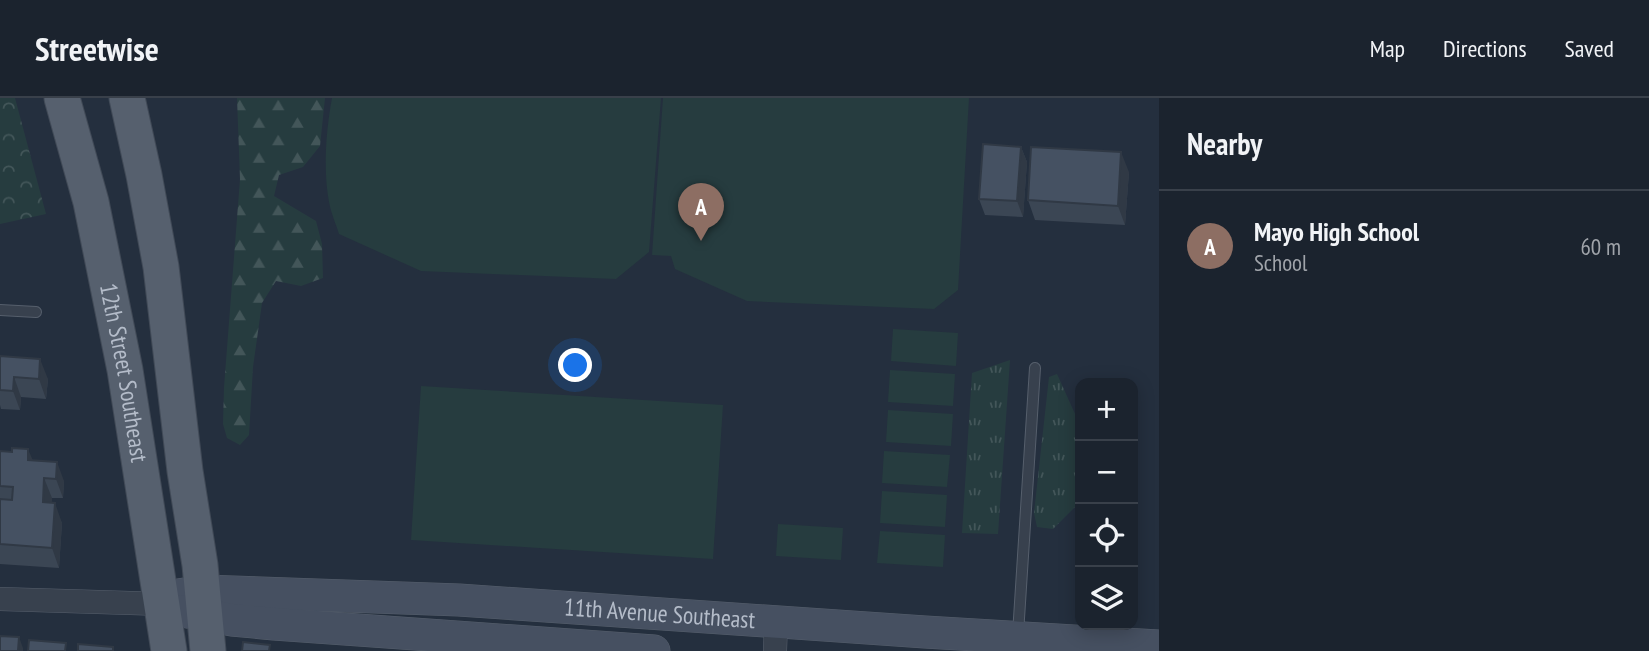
<!DOCTYPE html>
<meta charset="utf-8">
<style>
:root{--surface:#1b232e;--page:#242b36;--text:#f1f3f6;--muted:#a0a4aa;--line:#39404a;--accent:#1a73e8}
body{margin:0;font-family:"PT Sans Narrow",sans-serif;background:var(--page);color:var(--text)}
.controls{position:absolute;right:21px;bottom:21px;display:grid;overflow:hidden;border-radius:14px;box-shadow:0 4px 18px #0003}
.controls button{width:63px;height:63px;display:grid;place-items:center;padding:0;border:0;border-bottom:2px solid var(--line);background:var(--surface);color:var(--text);font:35px sans-serif}
.you{position:absolute;left:576px;top:268px;width:24px;height:24px;margin:-18px;border:5px solid #fff;border-radius:50%;background:#1a73e8;box-shadow:0 0 0 10px #1a73e833}
.badge{display:grid;place-items:center;width:46px;height:46px;border-radius:50%;background:var(--accent);color:#fff;font-size:23px;font-weight:700}
.pin{position:absolute;translate:-50% -58px;filter:drop-shadow(0 2px 4px #0008)}
.pin::after{content:'';position:absolute;top:37px;width:24px;height:21px;background:inherit;clip-path:polygon(0 0,100% 0,50% 100%)}
.list{margin:0;padding:0;list-style:none}
h2{display:flex;justify-content:space-between;align-items:center;height:91px;margin:0;padding:0 28px;font-size:30px}
h2 small{font-size:23px;font-weight:400;color:var(--muted)}
.list li{display:grid;grid-template-columns:46px 1fr auto;gap:21px;align-items:center;box-sizing:border-box;height:112px;padding:0 28px;border-top:2px solid var(--line)}
.list b{display:block;font-size:26px;white-space:nowrap}
.list p{margin:0;font-size:23px;white-space:nowrap;color:var(--muted)}
.list em{font-size:23px;font-style:normal;color:var(--muted)}
.icon{flex:none;width:38px;height:38px;fill:none;stroke:currentColor;stroke-width:2;stroke-linecap:round;stroke-linejoin:round}
.map{position:relative;flex:none;width:1159px;height:553px;overflow:hidden}
header{display:flex;align-items:center;gap:42px;box-sizing:border-box;height:98px;padding:0 35px;background:var(--surface);border-bottom:2px solid var(--line)}
header strong{font-size:33px}
nav{display:flex;gap:38px;margin-inline-start:auto;font-size:24px}
main{display:flex}
aside{flex:1;background:var(--surface)}
.map>svg:first-child{display:block}
.grass{fill:url(#grass-tufts)}
.forest{fill:url(#forest-firs)}
.park{fill:url(#park-crowns)}
.pitch{fill:#263c3f}
.lines{fill:none;stroke-linecap:round;stroke-linejoin:round}
.lane-casing{stroke:#565f6c;stroke-width:12}
.street-casing{stroke:#565f6c;stroke-width:24}
.secondary-casing{stroke:#565f6c;stroke-width:33}
.primary-casing{stroke:#414a57;stroke-width:37}
.lane{stroke:#38414e;stroke-width:10}
.street{stroke:#38414e;stroke-width:23}
.secondary{stroke:#465061;stroke-width:32}
.primary{stroke:#56606e;stroke-width:35}
.wall{fill:#3b4654}
.shaded-wall{fill:#303945}
.building{fill:#455162;stroke:#303945;stroke-width:2}
.labels{text-anchor:middle;stroke-width:5;stroke-linejoin:round;paint-order:stroke}
.street-label{font-size:24px;fill:#b4bcc9;stroke:#1d2633}
</style>
<header>
<strong>Streetwise</strong>
<nav><a>Map</a><a>Directions</a><a>Saved</a></nav>
</header>
<main>
<div class="map">
<svg width="1159" height="553" viewBox="0 0 1159 553">
<defs>
<pattern id="grass-tufts" width="24" height="20" patternUnits="userSpaceOnUse" patternTransform="scale(1.75)"><rect width="24" height="20" fill="#263c3f"/><path d="M3 7l-1-3M5 7V3M7 7l1-3M15 17l-1-3M17 17v-4M19 17l1-3" fill="none" stroke="#435659"/></pattern>
<pattern id="forest-firs" width="22" height="20" patternUnits="userSpaceOnUse" patternTransform="scale(1.75)"><rect width="22" height="20" fill="#263c3f"/><path d="M5 1l3.5 6h-7zM16 11l3.5 6h-7z" fill="#435659"/></pattern>
<pattern id="park-crowns" width="20" height="18" patternUnits="userSpaceOnUse" patternTransform="scale(1.75)"><rect width="20" height="18" fill="#263c3f"/><path d="M2 6a3 3 0 1 1 6 0M12 15a3 3 0 1 1 6 0" fill="none" stroke="#435659"/></pattern>
</defs>
<rect width="100%" height="100%" fill="#242f3e"/>
<path class="grass" d="M 1010,262 L 998,436 L 962,435 L 972,275 Z
M 1057,276 L 1080,327 L 1080,404 L 1053,431 L 1037,429 L 1034,415 L 1049,279 Z"/>
<path class="forest" d="M 237,0 L 325,0 L 320,48 L 303,69 L 279,77 L 274,98 L 316,123 L 322,146 L 323,180 L 301,188 L 276,183 L 262,205 L 253,269 L 249,337 L 240,347 L 227,340 L 223,326 L 224,290 L 240,81 Z"/>
<path class="park" d="M 0,0 L 15,0 L 46,116 L 0,126 Z"/>
<path class="pitch" d="M 332,0 L 661,0 L 649,154 L 616,181 L 421,173 L 339,136 C 336,126 331,115 329,104 C 323,72 326,32 332,0 Z
M 663,0 L 969,0 L 958,192 L 934,211 L 747,203 L 675,171 L 671,158 L 652,157 Z
M 893,231 L 958,235 L 956,268 L 891,263 Z
M 890,272 L 955,276 L 953,308 L 888,304 Z
M 421,288 L 723,307 L 713,461 L 411,442 Z
M 888,312 L 953,316 L 951,348 L 886,344 Z
M 884,353 L 950,357 L 947,389 L 882,385 Z
M 882,393 L 947,397 L 945,429 L 880,425 Z
M 778,426 L 843,430 L 841,462 L 776,458 Z
M 880,433 L 945,437 L 943,469 L 877,465 Z"/>
<g class="lines">
<g class="lane-casing">
<path id="lane" d="M 0,212 L 36,214
M 1018,536 L 1035,270"/>
</g>
<g class="street-casing">
<path id="street" d="M 0,501 L 163,506
M 775,553 L 776,524"/>
</g>
<g class="secondary-casing">
<g id="secondary">
<path id="s1" d="M 163,506 L 178,497 L 203,493 L 459,502 L 925,534 L 1159,548"/>
<path d="M 182,513 L 232,522 L 274,526 L 654,553"/>
</g>
</g>
<g class="primary-casing">
<g id="primary">
<path id="s2" d="M 62,0 L 91,104 L 125,272 L 169,553"/>
<path d="M 127,0 L 144,77 L 161,169 L 185,373 L 200,467 L 208,553"/>
</g>
</g>
<use href="#lane" class="lane"/>
<use href="#street" class="street"/>
<use href="#secondary" class="secondary"/>
<use href="#primary" class="primary"/>
</g>
<path class="wall" d="M 1021,49 L 1027,64 L 1023,119 L 985,117 L 979,101 Z
M 1129,74 L 1125,127 L 1035,122 L 1028,102 Z
M 0,258 L 48,281 L 46,301 L 21,299 L 20,312 L 1,311 L 0,307 Z
M 0,353 L 32,362 L 64,383 L 63,400 L 52,400 L 51,405 L 62,425 L 59,470 L 0,466 Z"/>
<path class="shaded-wall" d="M 1021,49 L 1027,64 L 1023,119 L 1017,103 Z
M 1121,54 L 1129,74 L 1125,127 L 1118,108 Z
M 40,261 L 48,281 L 46,301 L 39,281 Z
M 14,279 L 21,299 L 20,312 L 13,293 Z
M 28,351 L 36,370 L 28,362 Z
M 57,364 L 64,383 L 63,400 L 56,381 Z
M 44,380 L 52,400 L 50,424 L 43,404 Z
M 55,405 L 62,425 L 59,470 L 52,450 Z
M 19,539 L 23,550 L 23,553 L 18,553 Z"/>
<path class="building" d="M 983,46 L 1021,49 L 1017,103 L 979,101 Z
M 1031,49 L 1121,54 L 1118,108 L 1028,102 Z
M 0,258 L 40,261 L 39,281 L 14,279 L 13,293 L 0,292 Z
M 12,350 L 28,351 L 28,362 L 57,364 L 56,381 L 44,380 L 43,404 L 55,405 L 52,450 L 0,446 L 0,401 L 12,402 L 13,389 L 0,388 L 0,353 L 12,354 Z
M 0,538 L 19,539 L 18,553 L 0,553 Z
M 29,542 L 66,545 L 65,553 L 28,553 Z
M 243,544 L 270,547 L 269,553 L 242,553 Z
M 78,546 L 113,549 L 113,553 L 78,553 Z"/>
<g class="labels">
<g class="street-label">
<text dy="8" stroke="none"><textPath href="#s2" startOffset="282">12th Street Southeast</textPath></text>
<text dy="8" stroke="none"><textPath href="#s1" startOffset="500">11th Avenue Southeast</textPath></text>
</g>
</g>
</svg>
<div class="controls">
<button>+</button>
<button>−</button>
<button><svg class="icon" aria-label="locate" viewBox="0 0 24 24"><circle cx="12" cy="12" r="6"/><path d="M12 2v4M12 18v4M2 12h4M18 12h4"/></svg></button>
<button><svg class="icon" aria-label="layers" viewBox="0 0 24 24"><path d="M12 4l9 5-9 5-9-5zM3 14l9 5 9-5"/></svg></button>
</div>
<div class="you"></div>
<div class="pin badge" style="left:701px;top:143px;background:#8d6e63">A</div>
</div>
<aside>
<h2>Nearby<small></small></h2>
<ul class="list">
<li><span class="badge" style="background:#8d6e63">A</span><div><b>Mayo High School</b><p>School</p></div><em>60 m</em></li>
</ul>
</aside>
</main>
